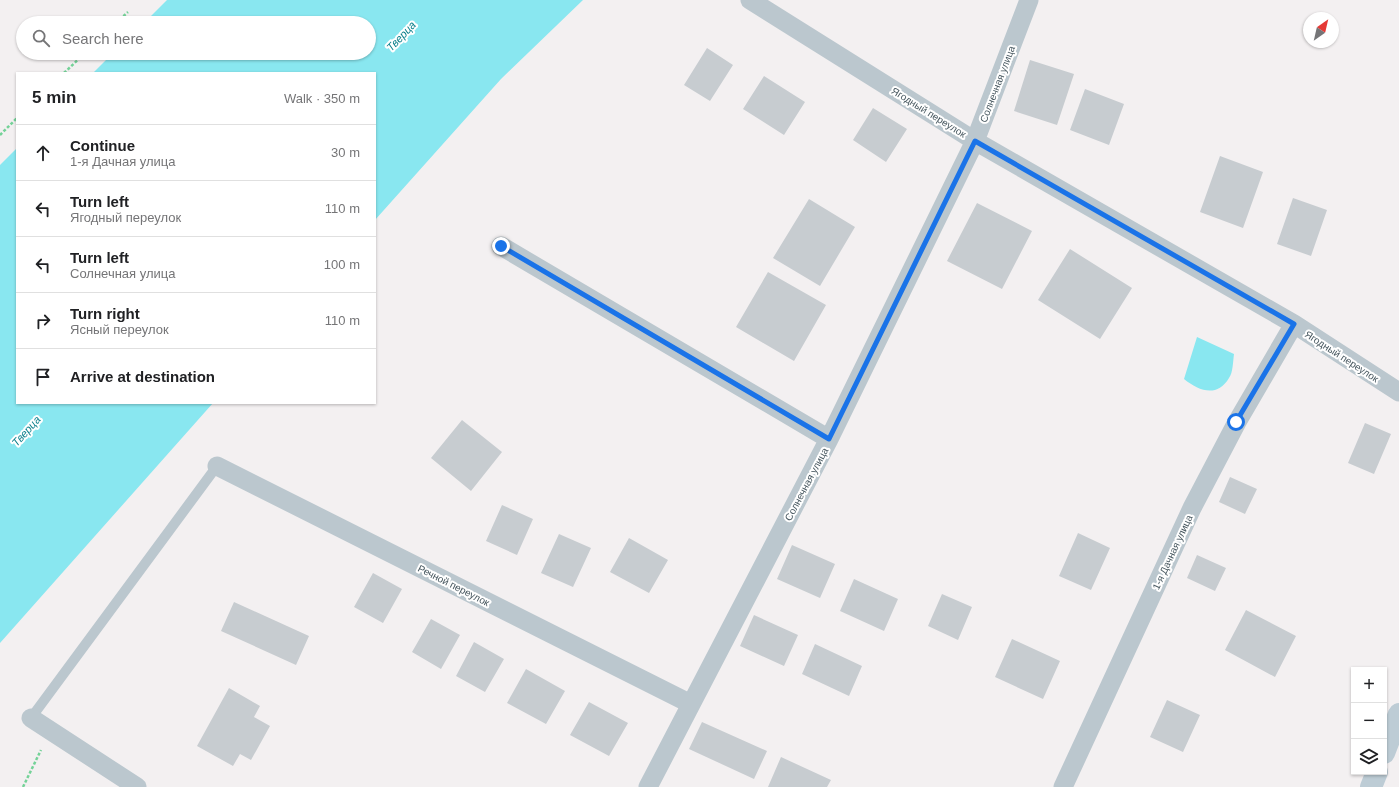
<!DOCTYPE html>
<meta charset="utf-8">
<style>
:root{--surface:#fff;--page:#f2f2f2;--text:#202124;--muted:#757577;--line:#e0e0e0}
body{margin:0;font-family:Helvetica,sans-serif;background:var(--page);color:var(--text)}
.controls{position:absolute;right:12px;bottom:12px;display:grid;overflow:hidden;border-radius:0px;box-shadow:0 1px 3px #0004}
.controls button{width:36px;height:36px;display:grid;place-items:center;padding:0;border:0;border-bottom:1px solid var(--line);background:var(--surface);color:var(--text);font:20px sans-serif}
.compass{position:absolute;left:1303px;top:12px;width:36px;height:36px;border-radius:50%;background:var(--surface);box-shadow:0 1px 3px #0004;rotate:34deg}
.stop{position:absolute;width:12px;height:12px;margin:-9px;border:3px solid #1a73e8;border-radius:50%;background:#fff}
.stop.end{background:#1a73e8;border-color:#fff;box-shadow:0 1px 4px #0008}
.list{margin:0;padding:0;list-style:none}
h2{display:flex;justify-content:space-between;align-items:center;height:52px;margin:0;padding:0 16px;font-size:17px}
h2 small{font-size:13px;font-weight:400;color:var(--muted)}
.list li{display:grid;grid-template-columns:26px 1fr auto;gap:12px;align-items:center;box-sizing:border-box;height:56px;padding:0 16px;border-top:1px solid var(--line)}
.list b{display:block;font-size:15px;white-space:nowrap}
.list p{margin:0;font-size:13px;white-space:nowrap;color:var(--muted)}
.list em{font-size:13px;font-style:normal;color:var(--muted)}
.icon{flex:none;width:22px;height:22px;fill:none;stroke:currentColor;stroke-width:2;stroke-linecap:round;stroke-linejoin:round}
.map{position:relative;flex:none;width:1399px;height:787px;overflow:hidden}
.search{position:absolute;background:var(--surface);box-shadow:0 1px 3px #0004;left:16px;top:16px;width:360px;height:44px;display:flex;align-items:center;gap:10px;box-sizing:border-box;padding:0 14px;border-radius:22px;color:var(--muted);font-size:15px}
.panel{position:absolute;background:var(--surface);box-shadow:0 1px 3px #0004;left:16px;top:72px;width:360px;height:332px;border-radius:0px}
.map>svg:first-child{display:block}
.water{fill:#89e7f0}
.building{fill:#c7ccd0}
.lines{fill:none;stroke-linecap:round;stroke-linejoin:round}
.path{stroke:#74d298;stroke-width:2.5;stroke-dasharray:3 2;stroke-linecap:butt}
.lane{stroke:#bbc7ce;stroke-width:10}
.street{stroke:#bbc7ce;stroke-width:19}
.secondary{stroke:#bdccd5;stroke-width:22}
.route{stroke:#1a73e8;stroke-width:5}
.labels{text-anchor:middle;stroke-width:4;stroke-linejoin:round;paint-order:stroke}
.street-label{font-size:10px;fill:#47575f;stroke:#fff}
.water-label{font-size:11px;font-style:italic;fill:#097f8b;stroke:#fff}
</style>
<div class="map">
<svg width="1399" height="787" viewBox="0 0 1399 787">
<rect width="100%" height="100%" fill="#f3f0f1"/>
<path class="water" d="M 167,0 L 583,0 L 501,79 L 375,220 L 375,73 L 93,73 L 113,53 L 369,53 L 369,23 L 144,23 Z
M 17,148 L 17,403 L 213,403 L 0,643 L 0,165 Z
M 1197,337 L 1234,354 C 1233,361 1233,373 1229,378 C 1217,398 1199,391 1184,379 Z"/>
<path class="building" d="M 707,48 L 733,65 L 710,101 L 684,85 Z
M 1030,60 L 1074,74 L 1057,125 L 1014,111 Z
M 764,76 L 805,102 L 784,135 L 743,109 Z
M 1085,89 L 1124,104 L 1109,145 L 1070,130 Z
M 873,108 L 907,129 L 886,162 L 853,140 Z
M 1220,156 L 1263,172 L 1243,228 L 1200,212 Z
M 1293,198 L 1327,210 L 1311,256 L 1277,244 Z
M 809,199 L 855,227 L 820,286 L 773,258 Z
M 977,203 L 1032,231 L 1002,289 L 947,261 Z
M 1070,249 L 1132,288 L 1100,339 L 1038,300 Z
M 768,272 L 826,305 L 794,361 L 736,327 Z
M 462,420 L 502,452 L 471,491 L 431,458 Z
M 1365,423 L 1391,434 L 1374,474 L 1348,463 Z
M 1230,477 L 1257,489 L 1245,514 L 1219,502 Z
M 502,505 L 533,519 L 517,555 L 486,541 Z
M 1078,533 L 1110,548 L 1091,590 L 1059,576 Z
M 559,534 L 591,548 L 573,587 L 541,573 Z
M 629,538 L 668,560 L 649,593 L 610,572 Z
M 792,545 L 835,564 L 820,598 L 777,579 Z
M 1197,555 L 1226,568 L 1215,591 L 1187,578 Z
M 373,573 L 402,589 L 383,623 L 354,607 Z
M 854,579 L 898,599 L 884,631 L 840,611 Z
M 942,594 L 972,607 L 958,640 L 928,626 Z
M 234,602 L 309,636 L 296,665 L 221,631 Z
M 1246,610 L 1296,636 L 1275,677 L 1225,650 Z
M 754,615 L 798,635 L 784,666 L 740,646 Z
M 431,619 L 460,635 L 441,669 L 412,652 Z
M 1012,639 L 1060,661 L 1043,699 L 995,677 Z
M 474,642 L 504,659 L 485,692 L 456,676 Z
M 815,644 L 862,666 L 849,696 L 802,674 Z
M 526,669 L 565,691 L 546,724 L 507,703 Z
M 229,688 L 260,706 L 254,717 L 270,726 L 251,760 L 240,754 L 233,766 L 197,746 Z
M 1167,700 L 1200,715 L 1183,752 L 1150,737 Z
M 589,702 L 628,723 L 609,756 L 570,735 Z
M 702,722 L 767,751 L 754,779 L 689,749 Z
M 781,757 L 831,780 L 827,787 L 768,787 Z"/>
<g class="lines">
<path class="path" d="M 116,23 L 128,12
M 64,73 L 85,53
M 0,135 L 17,118
M 23,787 L 41,750"/>
<path class="lane" d="M 31,718 L 217,466"/>
<path class="street" d="M 750,0 L 975,141 L 1294,324 L 1399,392
M 501,246 L 829,439
M 217,466 L 691,704
M 31,718 L 137,787
M 648,787 L 829,439 L 975,141 L 1029,0
M 1063,787 L 1192,508 L 1237,422 L 1294,324"/>
<path class="secondary" d="M 1384,753 L 1399,714
M 1371,787 L 1377,772"/>
</g>
<g class="lines">
<path class="route" d="M 501,246 L 829,439 L 975,141 L 1294,324 L 1236,422"/>
</g>
<g class="labels">
<g class="street-label">
<text transform="translate(997 84) rotate(-69)" y="4">Солнечная улица</text>
<text transform="translate(929 112) rotate(32)" y="4">Ягодный переулок</text>
<text transform="translate(1342 356) rotate(33)" y="4">Ягодный переулок</text>
<text transform="translate(806 484) rotate(-62)" y="4">Солнечная улица</text>
<text transform="translate(1172 552) rotate(-65)" y="4">1-я Дачная улица</text>
<text transform="translate(454 585) rotate(27)" y="4">Речной переулок</text>
</g>
<g class="water-label">
<text transform="translate(401 36) rotate(-46)" y="4">Тверца</text>
<text transform="translate(26 431) rotate(-48)" y="4">Тверца</text>
</g>
</g>
</svg>
<div class="controls">
<button>+</button>
<button>−</button>
<button><svg class="icon" aria-label="layers" viewBox="0 0 24 24"><path d="M12 4l9 5-9 5-9-5zM3 14l9 5 9-5"/></svg></button>
</div>
<svg class="compass" viewBox="-18 -18 36 36"><path d="M0-13l5 13h-10z" fill="#e53935"/><path d="M0 13l5-13h-10z" fill="#757577"/></svg>
<div class="stop" style="left:1236px;top:422px"></div>
<div class="stop end" style="left:501px;top:246px"></div>
<div class="search"><svg class="icon" aria-label="search" viewBox="0 0 24 24"><circle cx="10" cy="10" r="6"/><path d="M15 15l6 6"/></svg>Search here</div>
<section class="panel">
<h2>5 min<small>Walk · 350 m</small></h2>
<ul class="list">
<li><svg class="icon" aria-label="ahead" viewBox="0 0 24 24"><path d="M12 20V5M6 11l6-6 6 6"/></svg><div><b>Continue</b><p>1-я Дачная улица</p></div><em>30 m</em></li>
<li><svg class="icon" aria-label="left" viewBox="0 0 24 24"><path d="M17 20v-9H6M10 6l-5 5 5 5"/></svg><div><b>Turn left</b><p>Ягодный переулок</p></div><em>110 m</em></li>
<li><svg class="icon" aria-label="left" viewBox="0 0 24 24"><path d="M17 20v-9H6M10 6l-5 5 5 5"/></svg><div><b>Turn left</b><p>Солнечная улица</p></div><em>100 m</em></li>
<li><svg class="icon" aria-label="right" viewBox="0 0 24 24"><path d="M7 20v-9h11M14 6l5 5-5 5"/></svg><div><b>Turn right</b><p>Ясный переулок</p></div><em>110 m</em></li>
<li><svg class="icon" aria-label="arrive" viewBox="0 0 24 24"><path d="M6 21V4h12l-3 4 3 4H6"/></svg><div><b>Arrive at destination</b></div></li>
</ul>
</section>
</div>
